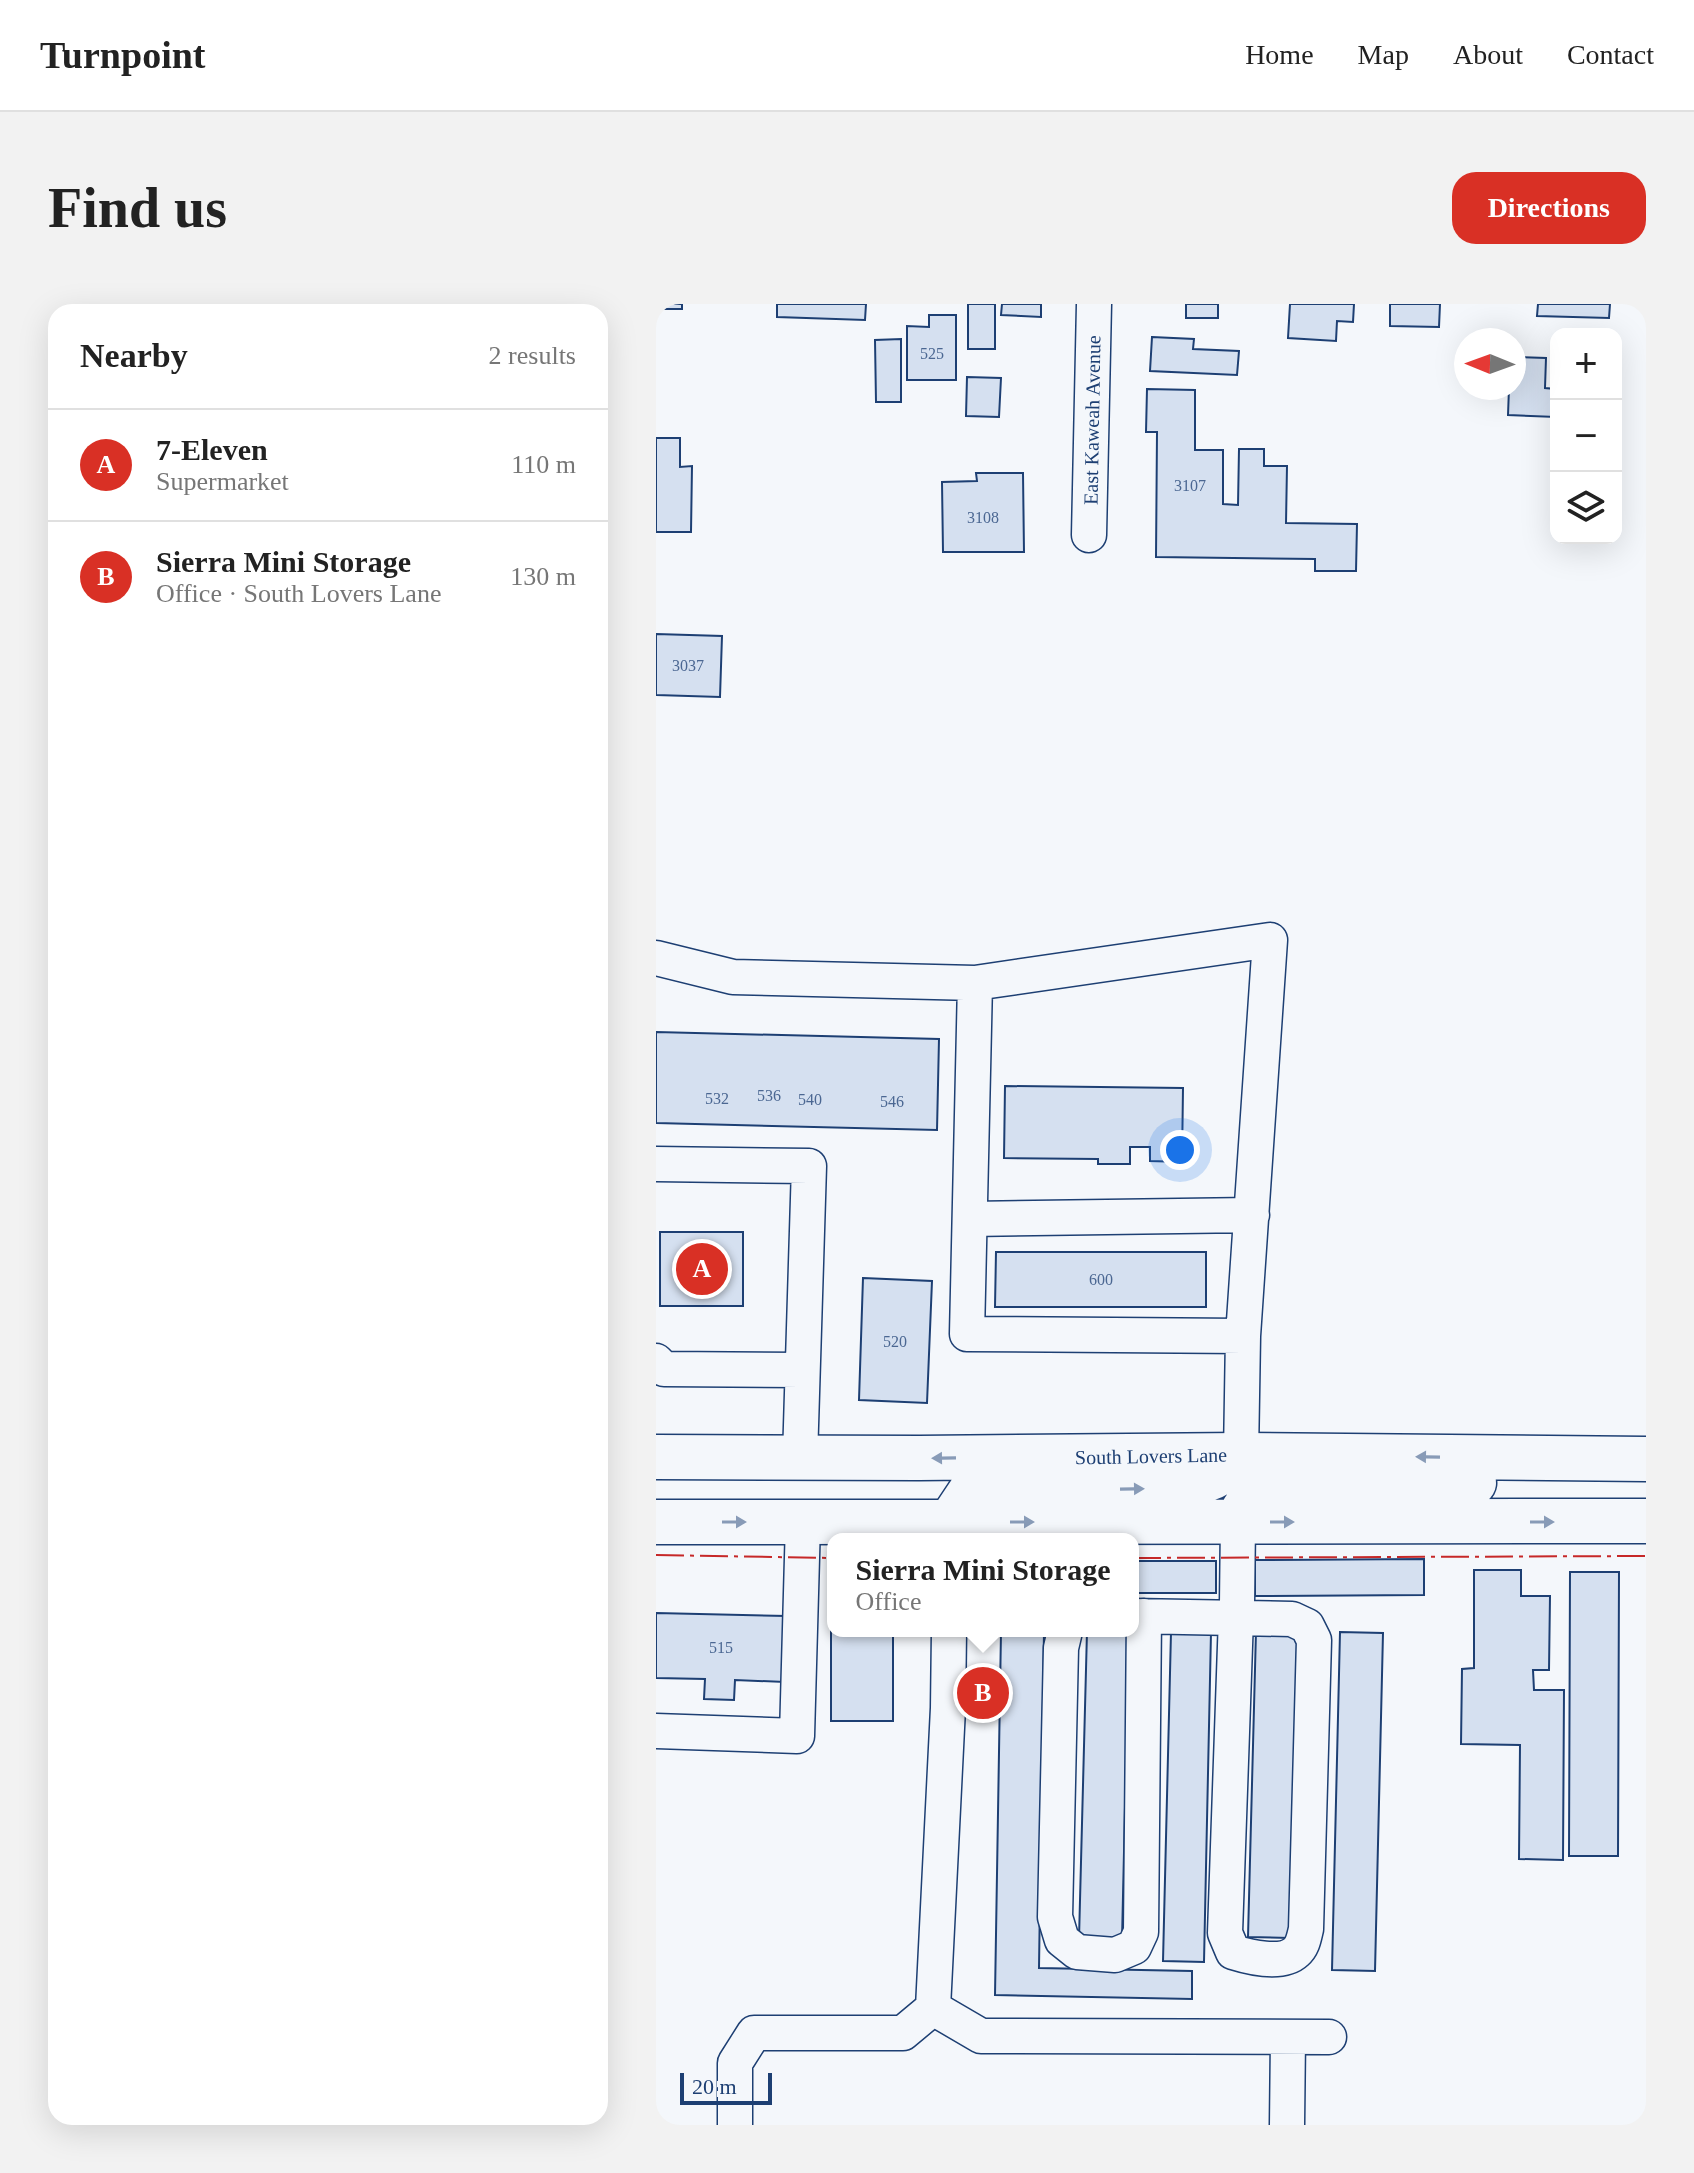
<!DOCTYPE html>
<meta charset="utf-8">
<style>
:root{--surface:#fff;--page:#f2f2f2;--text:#222;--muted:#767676;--line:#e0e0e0;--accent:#d93025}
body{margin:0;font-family:"Times New Roman",serif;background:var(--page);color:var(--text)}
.controls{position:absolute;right:24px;top:24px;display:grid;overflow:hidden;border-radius:16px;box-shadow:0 8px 32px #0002}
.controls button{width:72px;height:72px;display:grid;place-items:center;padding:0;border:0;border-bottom:2px solid var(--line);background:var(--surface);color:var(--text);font:40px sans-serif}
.compass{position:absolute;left:798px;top:24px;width:72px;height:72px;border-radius:50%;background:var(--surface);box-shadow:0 8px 32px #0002;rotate:271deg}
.scale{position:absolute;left:24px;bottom:20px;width:92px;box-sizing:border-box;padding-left:8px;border:4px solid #1d3f73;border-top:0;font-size:22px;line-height:28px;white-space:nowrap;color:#1d3f73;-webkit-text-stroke:6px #f4f7fb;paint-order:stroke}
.you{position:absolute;left:524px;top:846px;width:28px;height:28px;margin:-20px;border:6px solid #fff;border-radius:50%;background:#1a73e8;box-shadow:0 0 0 12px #1a73e833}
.badge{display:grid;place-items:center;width:52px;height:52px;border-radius:50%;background:var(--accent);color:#fff;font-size:26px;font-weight:700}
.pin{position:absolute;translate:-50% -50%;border:4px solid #fff;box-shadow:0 2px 8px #0006}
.popup{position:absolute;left:171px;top:1229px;width:312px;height:104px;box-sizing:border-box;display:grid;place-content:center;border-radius:16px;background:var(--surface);filter:drop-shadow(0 2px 6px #0005);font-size:26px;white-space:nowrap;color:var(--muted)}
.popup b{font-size:30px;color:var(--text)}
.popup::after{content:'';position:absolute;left:50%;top:100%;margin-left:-16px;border:16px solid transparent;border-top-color:var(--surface)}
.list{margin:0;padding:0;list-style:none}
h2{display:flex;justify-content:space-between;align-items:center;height:104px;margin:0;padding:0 32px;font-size:34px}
h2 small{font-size:26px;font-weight:400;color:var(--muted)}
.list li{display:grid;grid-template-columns:52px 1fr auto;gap:24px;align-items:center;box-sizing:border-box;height:112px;padding:0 32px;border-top:2px solid var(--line)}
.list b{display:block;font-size:30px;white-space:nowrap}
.list p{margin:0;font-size:26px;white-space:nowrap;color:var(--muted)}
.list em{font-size:26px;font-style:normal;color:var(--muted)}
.icon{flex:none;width:44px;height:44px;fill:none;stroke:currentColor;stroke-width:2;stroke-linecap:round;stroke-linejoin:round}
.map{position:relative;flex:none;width:990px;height:1821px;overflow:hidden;border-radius:24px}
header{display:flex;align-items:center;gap:48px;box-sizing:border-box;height:112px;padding:0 40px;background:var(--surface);border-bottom:2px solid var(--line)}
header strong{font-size:38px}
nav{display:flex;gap:44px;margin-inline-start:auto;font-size:28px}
.intro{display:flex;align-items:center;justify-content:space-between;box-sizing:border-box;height:192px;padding:0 48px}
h1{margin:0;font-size:56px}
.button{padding:20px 36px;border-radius:24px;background:var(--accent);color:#fff;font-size:28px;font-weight:700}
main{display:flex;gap:48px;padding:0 48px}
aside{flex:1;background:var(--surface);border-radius:24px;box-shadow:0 8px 32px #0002}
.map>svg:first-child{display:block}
.building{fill:#d5e0f0;stroke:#1d3f73;stroke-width:2}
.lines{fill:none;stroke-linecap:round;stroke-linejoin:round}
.minor-casing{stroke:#1d3f73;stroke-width:37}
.major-casing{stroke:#1d3f73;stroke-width:47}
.minor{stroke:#f4f7fb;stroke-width:34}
.major{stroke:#f4f7fb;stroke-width:44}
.power{stroke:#c62828;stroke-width:2;stroke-dasharray:28 6 4 6;stroke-linecap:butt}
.oneway{fill:#889bb7}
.labels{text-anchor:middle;stroke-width:6;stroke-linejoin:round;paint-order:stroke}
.number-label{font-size:16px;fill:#4b6792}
.street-label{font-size:20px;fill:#1d3f73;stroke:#f4f7fb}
</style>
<header>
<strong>Turnpoint</strong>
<nav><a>Home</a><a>Map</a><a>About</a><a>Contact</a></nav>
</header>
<div class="intro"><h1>Find us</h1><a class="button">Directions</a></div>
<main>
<aside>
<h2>Nearby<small>2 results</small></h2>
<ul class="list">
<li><span class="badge">A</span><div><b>7-Eleven</b><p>Supermarket</p></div><em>110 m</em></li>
<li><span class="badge">B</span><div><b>Sierra Mini Storage</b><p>Office · South Lovers Lane</p></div><em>130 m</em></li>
</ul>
</aside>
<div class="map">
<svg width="990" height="1821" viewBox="0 0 990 1821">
<rect width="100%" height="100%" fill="#f4f7fb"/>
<path class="building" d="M 5,0 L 26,0 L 26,5 L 5,5 Z
M 121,0 L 210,0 L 209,16 L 121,13 Z
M 312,0 L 339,0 L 339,45 L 312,45 Z
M 346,0 L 385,0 L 385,13 L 345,11 Z
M 530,0 L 562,0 L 562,14 L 530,14 Z
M 634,0 L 698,0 L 697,18 L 681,17 L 680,37 L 632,34 Z
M 734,0 L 784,0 L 783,23 L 734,22 Z
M 882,0 L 954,0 L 953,14 L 881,12 Z
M 273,11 L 300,11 L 300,76 L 251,76 L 251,22 L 273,23 Z
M 496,33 L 538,35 L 537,45 L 583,47 L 581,71 L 494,67 Z
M 245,35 L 245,98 L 220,98 L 219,36 Z
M 858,53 L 890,54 L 889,84 L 900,85 L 900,113 L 852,111 L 853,84 L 858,84 Z
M 311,73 L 345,74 L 343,113 L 310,112 Z
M 491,85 L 539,86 L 539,146 L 567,146 L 567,200 L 582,201 L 583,145 L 608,145 L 608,162 L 631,162 L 630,219 L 701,220 L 700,267 L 659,267 L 659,255 L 500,253 L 501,128 L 490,128 Z
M 0,134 L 24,134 L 24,163 L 36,162 L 35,228 L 0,228 Z
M 320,169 L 367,169 L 368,248 L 287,248 L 286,178 L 321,177 Z
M 0,330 L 66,332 L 64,393 L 0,391 Z
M 0,728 L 283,735 L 281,826 L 0,819 Z
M 349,782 L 527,784 L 526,858 L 494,857 L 494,843 L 474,843 L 474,860 L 442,860 L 442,855 L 348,854 Z
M 4,928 L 87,928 L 87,1002 L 4,1002 Z
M 340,948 L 550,948 L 550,1003 L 339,1003 Z
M 207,974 L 276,977 L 271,1099 L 203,1096 Z
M 768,1255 L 768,1291 L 599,1292 L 599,1256 Z
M 477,1257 L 560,1257 L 560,1289 L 477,1289 Z
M 818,1266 L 865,1266 L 865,1292 L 894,1292 L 893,1366 L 877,1366 L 878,1386 L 908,1386 L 907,1556 L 863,1555 L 864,1441 L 805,1440 L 806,1365 L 818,1364 Z
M 914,1268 L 963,1268 L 962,1552 L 913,1552 Z
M 0,1309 L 130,1312 L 129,1378 L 79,1376 L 78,1396 L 48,1395 L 49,1375 L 0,1374 Z
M 175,1315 L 177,1315 L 177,1327 L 237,1327 L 237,1417 L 175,1417 Z
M 345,1327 L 388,1327 L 383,1664 L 536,1667 L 536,1695 L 339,1691 Z
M 431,1327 L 473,1328 L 466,1636 L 423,1635 Z
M 600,1327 L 642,1328 L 634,1634 L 592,1633 Z
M 515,1328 L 555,1328 L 548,1658 L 507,1657 Z
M 684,1328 L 727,1329 L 719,1667 L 676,1666 Z"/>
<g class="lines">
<g class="minor-casing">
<path id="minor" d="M 433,231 L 438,0
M 0,654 L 77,673 L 319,679 L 614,636 L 587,1032 L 585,1151
M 319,679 L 311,1030 L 587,1032
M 0,860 L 153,862 L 144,1154
M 314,915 L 596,911
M 0,1057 L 8,1065 L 145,1066
M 477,1312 L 636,1315 L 651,1322 L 658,1336 L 650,1625 C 648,1633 647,1642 640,1648 C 626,1661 593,1653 577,1648 L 569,1629 L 580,1313 L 581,1300 L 582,1218
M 293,1327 L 292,1404 L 277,1704 L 325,1732 L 673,1733
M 409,1327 L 405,1344 L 399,1613 L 406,1636 L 421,1648 L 459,1651 L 478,1643 L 485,1628 L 488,1312
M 0,1427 L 141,1432 L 147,1218
M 79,1821 L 79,1759 L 98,1729 L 247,1729 L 277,1704
M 631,1821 L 632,1733"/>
</g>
<g class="major-casing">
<path id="major" d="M 0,1153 L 263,1154 L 585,1151 L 990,1155
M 0,1218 L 990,1217
M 294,1218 L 314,1188 L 508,1184 C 537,1181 561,1177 580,1156
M 582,1218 C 588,1200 596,1191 615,1187 L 803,1183 L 818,1179"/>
</g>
<use href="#minor" class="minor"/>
<use href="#major" class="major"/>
<path class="power" d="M 0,1251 L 177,1254
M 477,1254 L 990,1252"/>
</g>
<defs><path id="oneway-solid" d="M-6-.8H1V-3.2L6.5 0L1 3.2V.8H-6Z" transform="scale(2)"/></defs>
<g class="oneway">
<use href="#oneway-solid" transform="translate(772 1153) rotate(-179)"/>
<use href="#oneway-solid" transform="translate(288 1154) rotate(179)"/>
<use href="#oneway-solid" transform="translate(476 1185) rotate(-1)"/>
<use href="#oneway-solid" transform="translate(78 1218)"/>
<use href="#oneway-solid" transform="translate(366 1218)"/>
<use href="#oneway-solid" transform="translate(626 1218)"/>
<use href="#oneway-solid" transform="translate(886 1218)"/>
</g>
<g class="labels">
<g class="number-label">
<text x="276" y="55">525</text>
<text x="534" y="187">3107</text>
<text x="327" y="219">3108</text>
<text x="32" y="367">3037</text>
<text x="113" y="797">536</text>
<text x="61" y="800">532</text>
<text x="154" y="801">540</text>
<text x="236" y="803">546</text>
<text x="445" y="981">600</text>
<text x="239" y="1043">520</text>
<text x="65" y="1349">515</text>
</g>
<g class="street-label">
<text transform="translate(436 116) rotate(-89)" y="7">East Kaweah Avenue</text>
<text transform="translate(495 1152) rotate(-1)" y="7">South Lovers Lane</text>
</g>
</g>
</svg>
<div class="controls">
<button>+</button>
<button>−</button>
<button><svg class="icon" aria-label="layers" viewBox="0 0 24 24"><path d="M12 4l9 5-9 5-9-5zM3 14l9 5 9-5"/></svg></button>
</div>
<svg class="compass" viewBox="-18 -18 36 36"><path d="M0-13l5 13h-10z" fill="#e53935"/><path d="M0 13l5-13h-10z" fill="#767676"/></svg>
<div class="scale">20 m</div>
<div class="you"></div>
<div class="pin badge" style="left:46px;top:965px">A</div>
<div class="pin badge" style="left:327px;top:1389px">B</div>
<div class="popup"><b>Sierra Mini Storage</b>Office</div>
</div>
</main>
